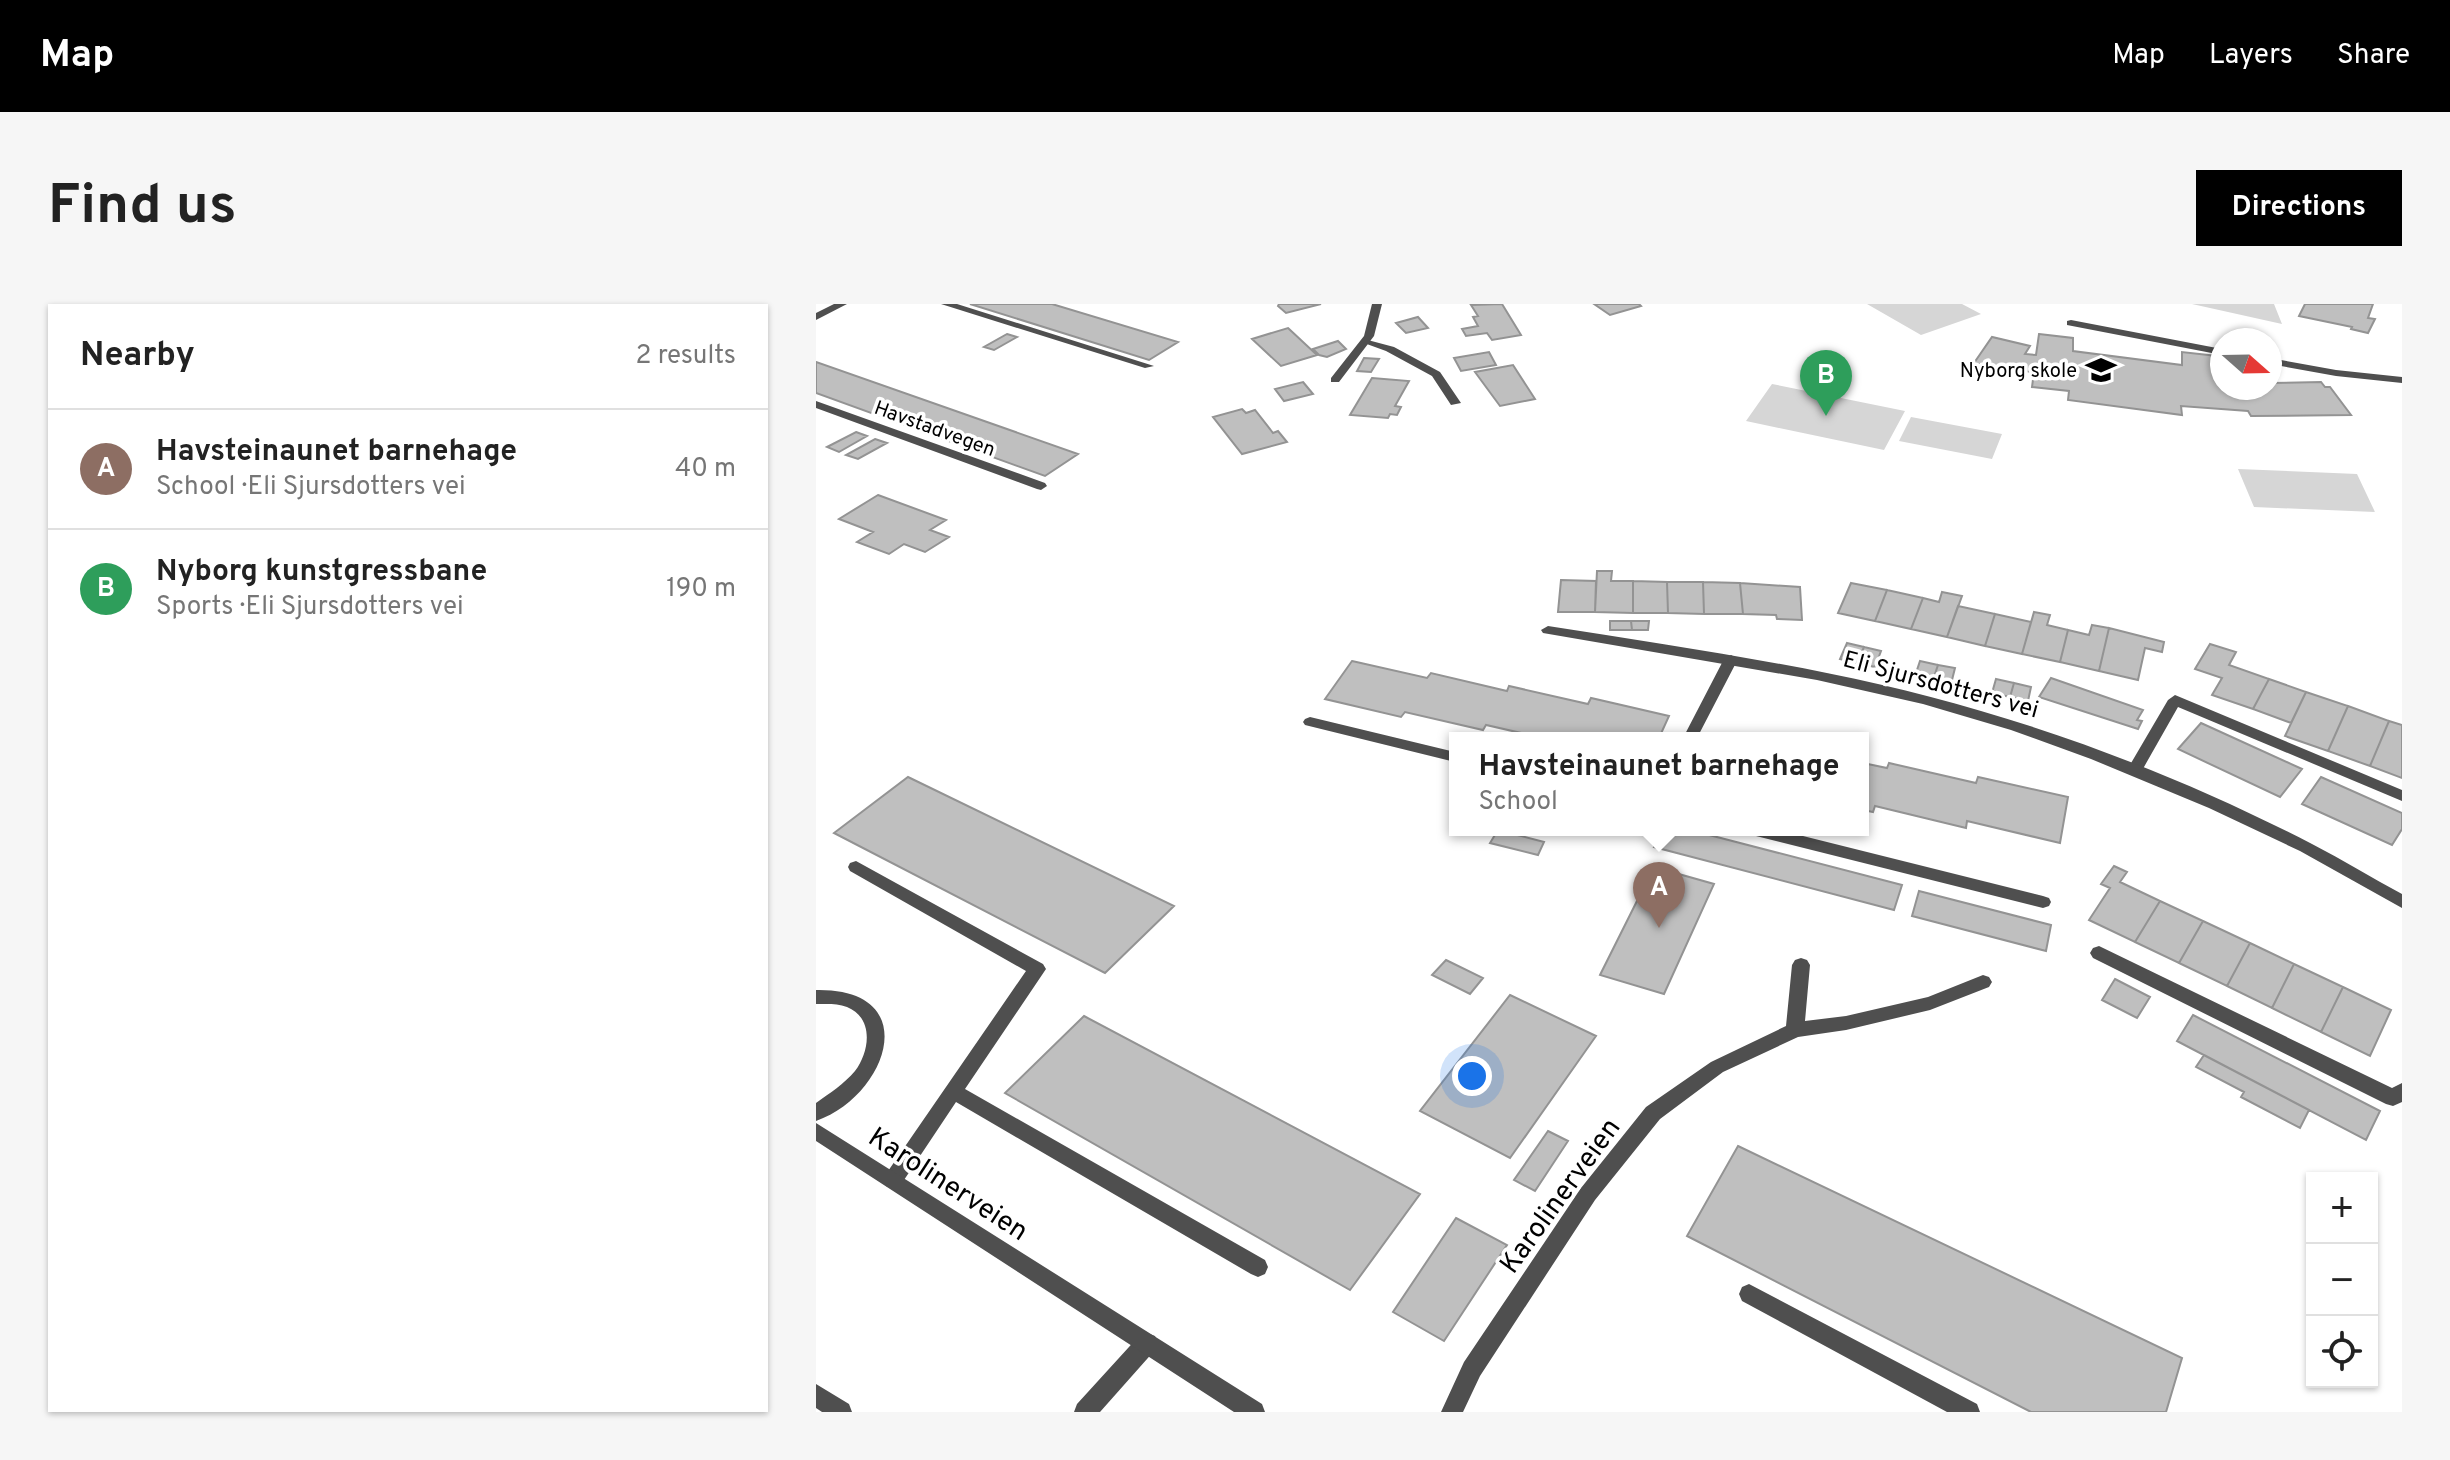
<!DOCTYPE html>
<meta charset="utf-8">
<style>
:root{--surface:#fff;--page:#f6f6f6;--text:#222;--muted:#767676;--line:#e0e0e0;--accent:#000}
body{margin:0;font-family:Overpass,sans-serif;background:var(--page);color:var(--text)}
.controls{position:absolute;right:24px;bottom:24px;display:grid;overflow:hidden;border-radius:0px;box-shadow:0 2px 6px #0004}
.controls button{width:72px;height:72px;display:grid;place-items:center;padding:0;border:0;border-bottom:2px solid var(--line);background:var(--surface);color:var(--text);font:40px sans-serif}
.compass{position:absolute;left:1394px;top:24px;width:72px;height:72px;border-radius:50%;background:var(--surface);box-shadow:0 2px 6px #0004;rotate:110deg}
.you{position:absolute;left:656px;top:772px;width:28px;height:28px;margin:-20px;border:6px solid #fff;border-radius:50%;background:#1a73e8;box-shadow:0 0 0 12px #1a73e833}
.badge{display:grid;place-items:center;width:52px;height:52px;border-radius:50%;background:var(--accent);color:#fff;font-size:26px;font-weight:700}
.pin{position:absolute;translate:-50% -66px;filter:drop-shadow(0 2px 4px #0008)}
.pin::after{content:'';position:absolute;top:42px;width:28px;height:24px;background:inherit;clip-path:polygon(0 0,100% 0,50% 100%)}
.popup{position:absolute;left:633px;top:428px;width:420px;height:104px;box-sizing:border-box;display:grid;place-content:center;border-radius:0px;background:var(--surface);filter:drop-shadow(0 2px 6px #0005);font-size:26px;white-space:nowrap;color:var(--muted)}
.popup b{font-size:30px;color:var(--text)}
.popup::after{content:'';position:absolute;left:50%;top:100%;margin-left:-16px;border:16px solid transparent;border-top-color:var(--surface)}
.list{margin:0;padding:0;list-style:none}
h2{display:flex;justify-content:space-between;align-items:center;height:104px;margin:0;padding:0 32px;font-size:34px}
h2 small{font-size:26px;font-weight:400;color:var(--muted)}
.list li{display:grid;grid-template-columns:52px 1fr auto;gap:24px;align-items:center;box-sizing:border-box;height:120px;padding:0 32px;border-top:2px solid var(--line)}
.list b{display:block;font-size:30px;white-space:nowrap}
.list p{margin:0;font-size:26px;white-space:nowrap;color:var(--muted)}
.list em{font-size:26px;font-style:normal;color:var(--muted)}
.icon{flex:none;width:44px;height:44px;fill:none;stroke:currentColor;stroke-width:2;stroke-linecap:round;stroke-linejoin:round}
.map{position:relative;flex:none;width:1586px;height:1108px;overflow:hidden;border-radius:0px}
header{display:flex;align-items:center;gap:48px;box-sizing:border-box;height:112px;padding:0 40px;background:var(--accent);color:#fff}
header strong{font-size:38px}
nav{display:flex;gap:44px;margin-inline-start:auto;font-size:28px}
.intro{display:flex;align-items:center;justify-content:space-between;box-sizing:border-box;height:192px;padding:0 48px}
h1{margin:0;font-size:56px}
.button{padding:20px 36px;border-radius:0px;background:var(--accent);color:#fff;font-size:28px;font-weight:700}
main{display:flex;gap:48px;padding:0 48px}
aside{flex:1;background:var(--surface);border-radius:0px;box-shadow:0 2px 6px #0004}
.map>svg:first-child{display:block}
.green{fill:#d6d6d6}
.building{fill:#bfbfbf;stroke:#939393;stroke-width:2}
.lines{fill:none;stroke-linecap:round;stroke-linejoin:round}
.service{fill:#4f4f4f;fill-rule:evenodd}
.minor{fill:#4f4f4f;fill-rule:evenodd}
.labels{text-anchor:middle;stroke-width:7;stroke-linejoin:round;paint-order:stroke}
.far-poi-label{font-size:20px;fill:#000;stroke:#fff;text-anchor:end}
.far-street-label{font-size:20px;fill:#000;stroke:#fff}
.street-label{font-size:24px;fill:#000;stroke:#fff}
.near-street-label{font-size:28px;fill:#000;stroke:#fff}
</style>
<header>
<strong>Map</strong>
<nav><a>Map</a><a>Layers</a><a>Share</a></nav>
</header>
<div class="intro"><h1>Find us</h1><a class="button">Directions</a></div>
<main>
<aside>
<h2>Nearby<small>2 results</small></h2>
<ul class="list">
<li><span class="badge" style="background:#8d6e63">A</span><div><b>Havsteinaunet barnehage</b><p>School · Eli Sjursdotters vei</p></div><em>40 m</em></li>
<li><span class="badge" style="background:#2e9e5b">B</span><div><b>Nyborg kunstgressbane</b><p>Sports · Eli Sjursdotters vei</p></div><em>190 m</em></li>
</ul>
</aside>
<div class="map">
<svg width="1586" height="1108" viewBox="0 0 1586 1108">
<rect width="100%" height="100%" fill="#fff"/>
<path class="green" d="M 1051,0 L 1146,0 L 1165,10 L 1105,31 Z
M 1376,0 L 1458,0 L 1466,20 Z
M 956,80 L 1089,107 L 1068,146 L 930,117 Z
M 1095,113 L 1186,130 L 1176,155 L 1083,137 Z
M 1422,165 L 1541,170 L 1559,208 L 1438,203 Z"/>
<path class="building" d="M 154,0 L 236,0 L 362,38 L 333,56 Z
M 463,0 L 505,0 L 470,9 L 462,2 Z
M 686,0 L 705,31 L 676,36 L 671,29 L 650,32 L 646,25 L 662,22 L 657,13 L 662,12 L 655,1 Z
M 778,0 L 823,0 L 825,2 L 794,11 Z
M 1557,0 L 1552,14 L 1559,15 L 1552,29 L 1535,25 L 1536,23 L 1483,12 L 1489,0 Z
M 602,13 L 612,24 L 590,29 L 580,19 Z
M 472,24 L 501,51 L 465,62 L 436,35 Z
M 191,30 L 201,33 L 178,46 L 168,43 Z
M 1223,30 L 1257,34 L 1257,47 L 1366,61 L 1366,48 L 1401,52 L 1406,84 L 1454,84 L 1454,79 L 1505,78 L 1509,83 L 1514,83 L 1535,111 L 1435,112 L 1432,107 L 1365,102 L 1366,111 L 1252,96 L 1253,87 L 1216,83 L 1218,68 L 1198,66 L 1197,68 L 1158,59 L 1176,33 L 1214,42 L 1209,50 L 1220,51 Z
M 522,37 L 530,45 L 511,53 L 503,51 L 497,45 Z
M 673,48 L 680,61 L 645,67 L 638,54 Z
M 548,54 L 563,55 L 555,68 L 541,67 Z
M 0,58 L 262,150 L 229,172 L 0,89 Z
M 697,61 L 719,95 L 684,102 L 659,68 Z
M 556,74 L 593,77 L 579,102 L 585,103 L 581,111 L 574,110 L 572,114 L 534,111 Z
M 487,78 L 497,90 L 468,97 L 459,85 Z
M 426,105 L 430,109 L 439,106 L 457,129 L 462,127 L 471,138 L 426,150 L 397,113 Z
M 40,128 L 51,132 L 23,148 L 11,143 Z
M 59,135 L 71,139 L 42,155 L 30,151 Z
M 62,191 L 130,216 L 114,226 L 133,233 L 109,248 L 88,240 L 73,250 L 41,238 L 57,228 L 23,215 Z
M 781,267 L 796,267 L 795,277 L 817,277 L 817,309 L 779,308 Z
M 745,276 L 780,277 L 779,308 L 742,308 Z
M 817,277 L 851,278 L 852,309 L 817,309 Z
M 851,278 L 887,278 L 888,310 L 852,309 Z
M 887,278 L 924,279 L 927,310 L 888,310 Z
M 924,279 L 984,283 L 986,316 L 961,315 L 960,311 L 927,310 Z
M 1035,279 L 1071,286 L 1059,317 L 1022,309 Z
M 1071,286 L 1107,294 L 1095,325 L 1059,317 Z
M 1126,288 L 1146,292 L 1131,333 L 1095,325 L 1107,294 L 1123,298 Z
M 1142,302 L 1179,310 L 1169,342 L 1131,333 Z
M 1218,308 L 1234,311 L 1231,321 L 1252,326 L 1244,358 L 1206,350 Z
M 1179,310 L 1215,318 L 1206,350 L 1169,342 Z
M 794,317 L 815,317 L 816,326 L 794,326 Z
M 815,317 L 833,317 L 832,326 L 816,326 Z
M 1276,321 L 1293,324 L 1283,367 L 1244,358 L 1252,326 L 1273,331 Z
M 1293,324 L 1348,338 L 1346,348 L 1329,344 L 1322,376 L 1283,367 Z
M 1031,339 L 1048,343 L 1041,359 L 1024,355 Z
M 1394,340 L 1420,348 L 1413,361 L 1453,375 L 1437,405 L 1396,391 L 1406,374 L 1379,365 Z
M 1048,343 L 1065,347 L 1059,363 L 1041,359 Z
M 536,357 L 611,374 L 615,369 L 691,387 L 693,382 L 772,400 L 775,394 L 853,412 L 843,434 L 727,434 L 670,421 L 667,426 L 589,408 L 585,413 L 509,395 Z
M 1104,357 L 1122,361 L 1117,376 L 1099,372 Z
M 1122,361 L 1139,364 L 1135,380 L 1117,376 Z
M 1235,374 L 1327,406 L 1321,416 L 1326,417 L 1322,425 L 1223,393 Z
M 1180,375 L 1198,379 L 1194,393 L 1176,389 Z
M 1453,375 L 1490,388 L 1475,419 L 1437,405 Z
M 1198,379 L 1215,383 L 1212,397 L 1194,393 Z
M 1490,388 L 1532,402 L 1512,447 L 1469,432 Z
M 1532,402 L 1573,417 L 1554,462 L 1512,447 Z
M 1573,417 L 1586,421 L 1586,474 L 1554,462 Z
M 1385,419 L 1486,465 L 1464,493 L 1362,445 Z
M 1047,459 L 1071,464 L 1073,459 L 1160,479 L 1162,473 L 1252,493 L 1244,539 L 1151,517 L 1150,524 L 1059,502 L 1057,508 L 1047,506 Z
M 92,473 L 358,602 L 289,669 L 18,529 Z
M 1505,473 L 1586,509 L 1586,525 L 1576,541 L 1486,500 Z
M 682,526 L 728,538 L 722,551 L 674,539 Z
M 846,526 L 874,526 L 1086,581 L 1078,606 L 838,543 Z
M 1298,562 L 1311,568 L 1304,578 L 1344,597 L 1319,638 L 1273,616 L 1294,584 L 1285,580 Z
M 838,563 L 898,580 L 848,690 L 784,671 Z
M 1103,587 L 1235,621 L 1230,647 L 1096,612 Z
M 1344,597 L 1387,617 L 1363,659 L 1319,638 Z
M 1387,617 L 1434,639 L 1411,682 L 1363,659 Z
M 1434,639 L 1478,660 L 1456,704 L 1411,682 Z
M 630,656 L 667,674 L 654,690 L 616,671 Z
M 1478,660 L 1527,683 L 1505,728 L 1456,704 Z
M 1299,675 L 1334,693 L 1321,714 L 1286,696 Z
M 1527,683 L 1575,706 L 1554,752 L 1505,728 Z
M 694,691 L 780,732 L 694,854 L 604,807 Z
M 1377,711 L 1564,807 L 1550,836 L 1361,737 Z
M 268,712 L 604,890 L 534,986 L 189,789 Z
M 1388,751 L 1493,806 L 1484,824 L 1425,793 L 1428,788 L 1380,763 Z
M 732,827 L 752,837 L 719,887 L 698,876 Z
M 922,842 L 1366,1054 L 1350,1108 L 1215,1108 L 871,932 Z
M 640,914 L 691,941 L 628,1037 L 577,1008 Z"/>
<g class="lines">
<path class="service" d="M 18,0 L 31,0 L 0,16 L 0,9 Z
M 125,0 L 141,0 L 338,62 L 329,64 Z
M 1255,16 L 1406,45 L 1406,51 L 1251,21 L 1251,17 Z
M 548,35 L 578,43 L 624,68 L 645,99 L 635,101 L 616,72 L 570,47 L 548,39 Z
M 1454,54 L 1520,66 L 1586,73 L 1586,79 L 1520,72 L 1454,60 Z
M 0,97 L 229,179 L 231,182 L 225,186 L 221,185 L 0,104 Z
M 915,351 L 922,355 L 881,434 L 867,434 L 908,355 Z
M 1359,391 L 1586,486 L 1586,497 L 1362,403 L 1324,470 L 1314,470 L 1311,466 L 1352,396 Z
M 494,413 L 639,448 L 639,458 L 489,421 L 487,418 L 489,415 Z
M 932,526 L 963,526 L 1227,592 L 1233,594 L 1235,598 L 1233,602 L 1227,604 L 940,532 Z
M 40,557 L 227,660 L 230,665 L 149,785 L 449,956 L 452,963 L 449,970 L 442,973 L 435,970 L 140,798 L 84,882 L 77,885 L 70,882 L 67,876 L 70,870 L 210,667 L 34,567 L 32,563 L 34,559 Z
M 1283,642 L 1576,784 L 1586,779 L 1586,798 L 1577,802 L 1570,800 L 1277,654 L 1274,649 L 1277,644 Z
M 985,654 L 991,656 L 994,661 L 989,717 L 1030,712 L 1112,693 L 1167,671 L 1173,673 L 1176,678 L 1173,683 L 1114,706 L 1030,726 L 982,733 L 907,768 L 844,815 L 779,896 L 664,1072 L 647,1108 L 625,1108 L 648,1058 L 765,884 L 830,803 L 895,758 L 970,722 L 976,661 L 979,656 Z
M 933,980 L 1161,1100 L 1164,1108 L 1131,1108 L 926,997 L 923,990 L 926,983 Z
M 331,1029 L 339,1032 L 342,1039 L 339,1046 L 284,1108 L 258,1108 L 261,1100 L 323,1032 Z
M 0,1080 L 33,1100 L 36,1108 L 6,1108 L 0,1104 Z"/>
<path class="minor" d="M 556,0 L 566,0 L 558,32 L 523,78 L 515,78 L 515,74 L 548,32 Z
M 732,322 C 877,345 1024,365 1165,407 C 1279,440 1391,486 1496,540 C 1527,556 1556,574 1586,590 L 1586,604 L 1484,547 L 1393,504 L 1275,455 L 1195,426 L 1107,400 L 1001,376 L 727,329 L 725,326 Z
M 0,686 C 109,684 72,792 0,817 L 0,799 C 14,789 28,780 39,767 C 54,747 58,714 31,703 C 21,699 10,700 0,700 Z
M 0,819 L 446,1100 L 449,1108 L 418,1108 L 0,837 Z"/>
</g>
<defs>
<g id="school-bare" transform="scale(2.4)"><path d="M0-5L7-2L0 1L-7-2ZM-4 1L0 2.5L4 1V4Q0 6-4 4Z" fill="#000" stroke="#fff" stroke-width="2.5" paint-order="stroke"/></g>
</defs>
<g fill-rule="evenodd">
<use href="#school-bare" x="1285" y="66"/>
</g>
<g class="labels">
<g class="far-poi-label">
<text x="1261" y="73">Nyborg skole</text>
</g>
<g class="far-street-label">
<text transform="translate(119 124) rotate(20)" y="7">Havstadvegen</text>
</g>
<g class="street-label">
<text transform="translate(1125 380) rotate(15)" y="8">Eli Sjursdotters vei</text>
</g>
<g class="near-street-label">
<text transform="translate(133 879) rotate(33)" y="10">Karolinerveien</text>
<text transform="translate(743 891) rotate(-54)" y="10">Karolinerveien</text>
</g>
</g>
</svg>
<div class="controls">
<button>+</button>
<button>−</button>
<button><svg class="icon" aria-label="locate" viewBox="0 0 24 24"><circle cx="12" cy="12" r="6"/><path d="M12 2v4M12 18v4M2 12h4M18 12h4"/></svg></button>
</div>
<svg class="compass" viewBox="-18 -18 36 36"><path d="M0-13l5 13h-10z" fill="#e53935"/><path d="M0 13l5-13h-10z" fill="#767676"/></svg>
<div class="you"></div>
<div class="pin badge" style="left:843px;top:624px;background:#8d6e63">A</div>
<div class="popup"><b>Havsteinaunet barnehage</b>School</div>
<div class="pin badge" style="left:1010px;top:112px;background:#2e9e5b">B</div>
</div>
</main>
